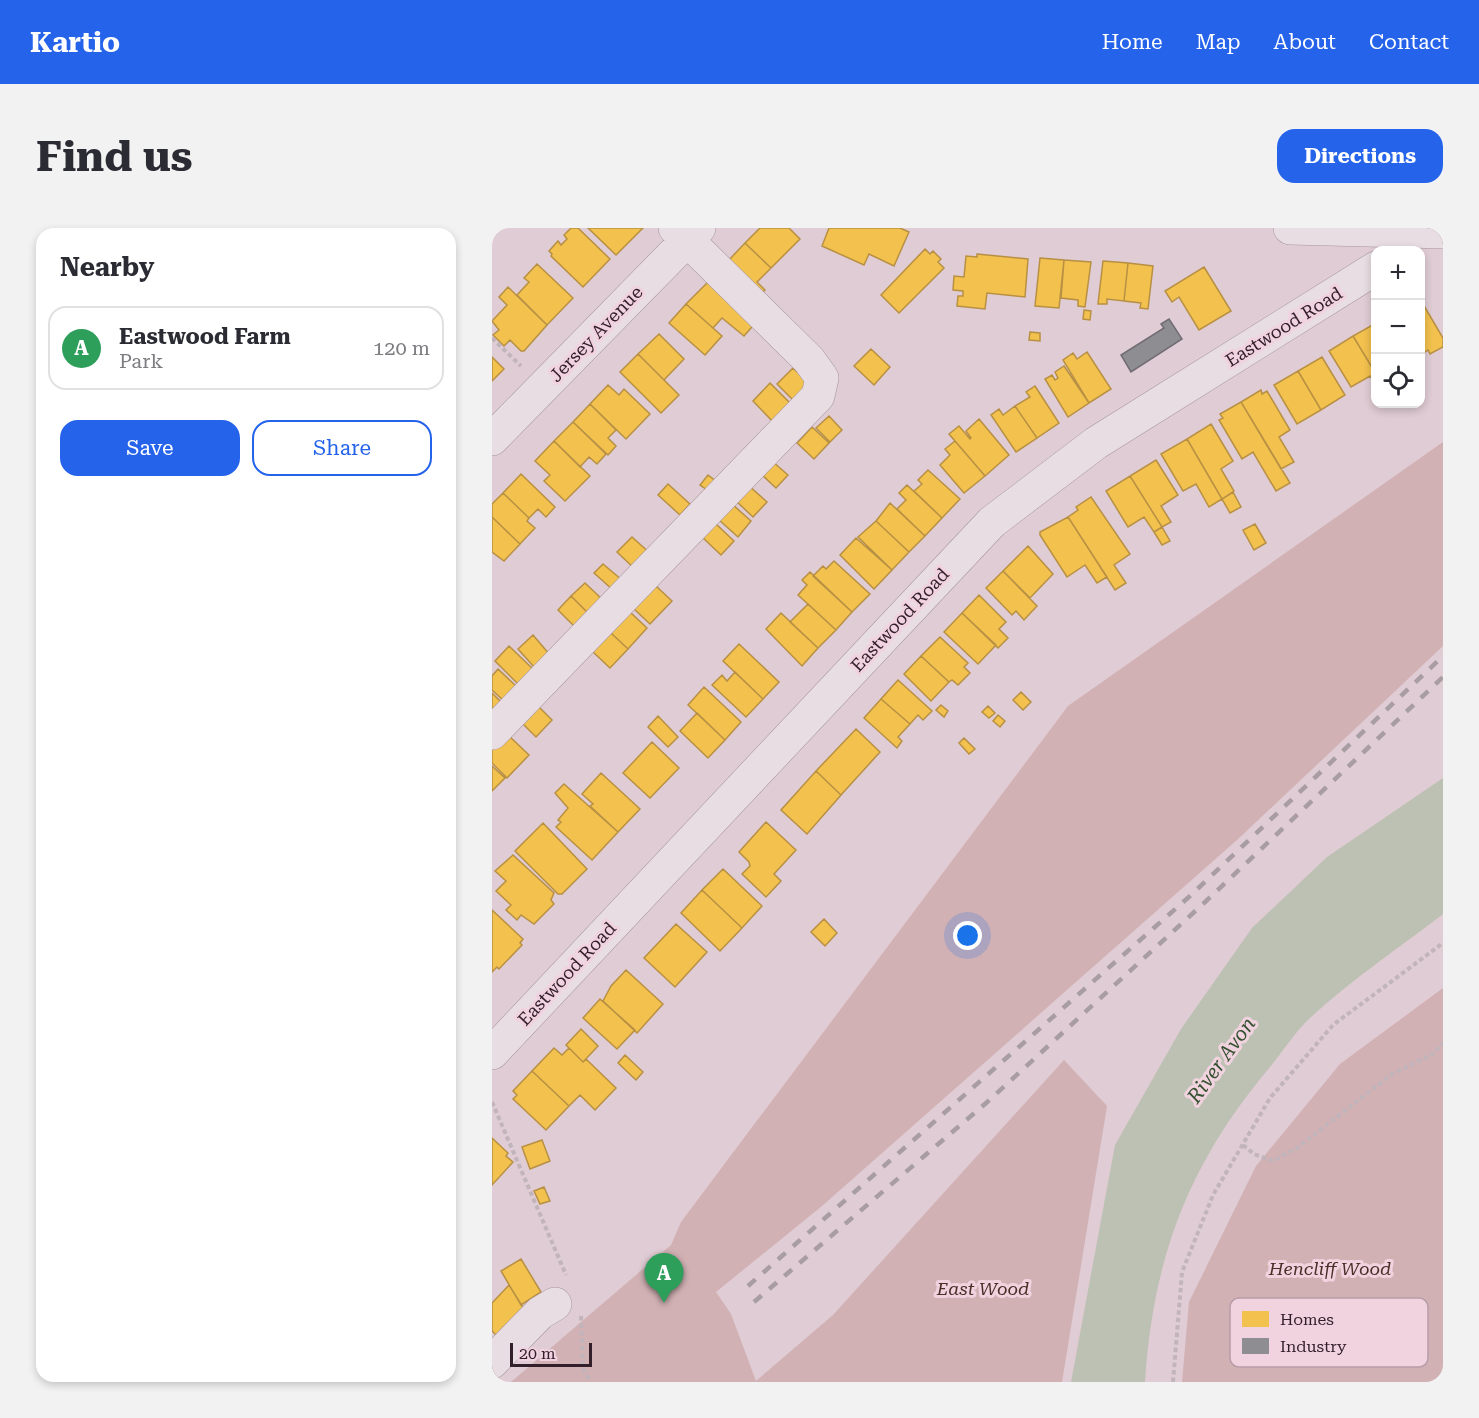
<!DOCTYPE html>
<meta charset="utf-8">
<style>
:root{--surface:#fff;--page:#f2f2f3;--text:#2b2b33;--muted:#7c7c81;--line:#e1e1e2;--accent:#2563eb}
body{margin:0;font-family:"Roboto Serif",serif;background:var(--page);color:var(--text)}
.controls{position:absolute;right:18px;top:18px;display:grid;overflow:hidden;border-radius:12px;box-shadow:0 3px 9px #0003}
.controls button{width:54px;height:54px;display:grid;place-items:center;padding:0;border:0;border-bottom:2px solid var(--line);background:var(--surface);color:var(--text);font:30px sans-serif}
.scale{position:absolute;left:18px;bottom:15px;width:82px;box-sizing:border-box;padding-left:6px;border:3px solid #321f2a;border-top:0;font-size:16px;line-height:21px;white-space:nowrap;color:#321f2a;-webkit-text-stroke:4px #f0d3de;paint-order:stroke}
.you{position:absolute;left:476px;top:708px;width:21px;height:21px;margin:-15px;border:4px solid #fff;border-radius:50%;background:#1a73e8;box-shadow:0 0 0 9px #1a73e833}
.badge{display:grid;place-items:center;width:39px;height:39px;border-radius:50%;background:var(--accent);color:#fff;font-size:20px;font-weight:700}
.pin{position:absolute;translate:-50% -50px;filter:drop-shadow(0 2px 3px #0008)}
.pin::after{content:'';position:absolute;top:32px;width:21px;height:18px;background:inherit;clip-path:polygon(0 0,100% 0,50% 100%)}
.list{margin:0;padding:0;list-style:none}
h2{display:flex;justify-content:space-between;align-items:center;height:78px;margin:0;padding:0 24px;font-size:26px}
h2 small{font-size:20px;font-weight:400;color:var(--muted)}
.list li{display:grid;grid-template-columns:39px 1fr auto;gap:18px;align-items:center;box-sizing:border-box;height:84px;margin:0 12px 12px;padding:0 12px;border:2px solid var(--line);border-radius:18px}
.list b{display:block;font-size:22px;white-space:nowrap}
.list p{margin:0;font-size:20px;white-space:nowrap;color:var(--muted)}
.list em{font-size:20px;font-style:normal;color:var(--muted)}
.actions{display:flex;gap:12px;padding:18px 24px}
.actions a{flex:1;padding:14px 0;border:2px solid var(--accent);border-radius:18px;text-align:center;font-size:21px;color:var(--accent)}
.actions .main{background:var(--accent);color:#fff}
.icon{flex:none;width:33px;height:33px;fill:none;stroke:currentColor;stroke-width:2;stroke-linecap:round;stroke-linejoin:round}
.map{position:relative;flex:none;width:951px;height:1154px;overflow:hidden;border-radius:18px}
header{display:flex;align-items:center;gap:36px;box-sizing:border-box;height:84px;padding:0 30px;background:var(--accent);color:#fff}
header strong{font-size:28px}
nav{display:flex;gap:33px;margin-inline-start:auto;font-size:21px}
.intro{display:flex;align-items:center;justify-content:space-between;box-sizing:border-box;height:144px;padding:0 36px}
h1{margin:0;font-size:42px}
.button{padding:15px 27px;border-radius:18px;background:var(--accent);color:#fff;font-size:21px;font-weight:700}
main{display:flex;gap:36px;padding:0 36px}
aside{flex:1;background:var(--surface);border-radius:18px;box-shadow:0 3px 9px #0003}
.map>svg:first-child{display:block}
.green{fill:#d1b1b4}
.water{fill:#bdc1b3}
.homes{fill:#f2c14e;stroke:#b89043;stroke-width:1.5}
.industry{fill:#8d8d92;stroke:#726c73;stroke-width:1.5}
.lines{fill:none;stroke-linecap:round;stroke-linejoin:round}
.minor-casing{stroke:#a5959c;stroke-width:34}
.path{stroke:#c1b4ba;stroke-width:4;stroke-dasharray:4.5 3;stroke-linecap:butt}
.minor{stroke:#e8dde2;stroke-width:33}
.rail{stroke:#a89da2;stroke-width:4.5;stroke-dasharray:10 10;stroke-linecap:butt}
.labels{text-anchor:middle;stroke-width:6;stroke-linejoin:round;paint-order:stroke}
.street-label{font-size:18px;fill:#321f2a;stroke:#f0d3de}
.park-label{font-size:18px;font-style:italic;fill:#4c2e28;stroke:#f0d3de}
.water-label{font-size:20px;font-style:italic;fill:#355030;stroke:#f0d3de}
.key{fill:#f0d3de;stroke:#b79da8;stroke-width:1.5}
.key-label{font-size:16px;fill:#321f2a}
</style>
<header>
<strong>Kartio</strong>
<nav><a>Home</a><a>Map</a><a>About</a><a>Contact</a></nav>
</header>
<div class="intro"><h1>Find us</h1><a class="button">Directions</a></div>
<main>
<aside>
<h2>Nearby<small></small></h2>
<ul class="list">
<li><span class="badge" style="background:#2e9e5b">A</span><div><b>Eastwood Farm</b><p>Park</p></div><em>120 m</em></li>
</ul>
<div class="actions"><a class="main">Save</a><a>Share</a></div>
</aside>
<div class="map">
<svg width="951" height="1154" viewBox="0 0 951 1154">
<rect width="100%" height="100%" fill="#e0ccd4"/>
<path class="green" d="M 951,214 L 951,418 L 745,612 L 330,978 L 224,1064 L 239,1086 L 264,1153 L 341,1087 L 572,832 L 615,878 L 570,1154 L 19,1154 L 179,1017 L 189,994 L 576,478 Z
M 951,760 L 951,1154 L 690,1154 L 697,1074 L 764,938 L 848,836 Z"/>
<path class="water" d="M 951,550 L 951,686 C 907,720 859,752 818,790 C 803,804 791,823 778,839 C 697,935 661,1029 653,1154 L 579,1154 L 623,917 L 689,801 L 760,700 L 835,629 Z"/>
<path class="homes" d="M 79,0 L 86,0 L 118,31 L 91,59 L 59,28 L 60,26 L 57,23 L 66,13 L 69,17 L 75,11 L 72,7 Z
M 96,0 L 151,0 L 124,27 Z
M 268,0 L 297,0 L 308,11 L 279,40 L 253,15 Z
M 337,0 L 408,0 L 417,4 L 402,38 L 377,26 L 372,37 L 330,18 Z
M 253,15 L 279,40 L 265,54 L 273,62 L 269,66 L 235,34 Z
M 433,21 L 438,26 L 441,23 L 449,31 L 446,34 L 452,40 L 407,85 L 389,67 Z
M 485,26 L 536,31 L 533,69 L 495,65 L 493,81 L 465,78 L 466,68 L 471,68 L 471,63 L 461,62 L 462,48 L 472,49 L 474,28 L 485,29 Z
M 548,30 L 572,32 L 567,80 L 543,78 Z
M 572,32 L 599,34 L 593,79 L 586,78 L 586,72 L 569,70 Z
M 611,33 L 636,35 L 632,73 L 615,71 L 615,76 L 606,76 Z
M 636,35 L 661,38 L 656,81 L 648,80 L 649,75 L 632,73 Z
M 45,36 L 81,70 L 55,97 L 25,67 L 37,54 L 32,50 Z
M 712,39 L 739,83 L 707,102 L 687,69 L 680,74 L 673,63 Z
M 222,48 L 266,92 L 252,108 L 230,90 L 221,100 L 194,76 Z
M 16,59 L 55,97 L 32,123 L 29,123 L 18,112 L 12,118 L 1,107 L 7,102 L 0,93 L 15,77 L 7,69 Z
M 928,71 L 951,110 L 951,119 L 938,126 L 936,122 L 928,127 Z
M 194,76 L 230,108 L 213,127 L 177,95 Z
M 592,82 L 599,83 L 598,92 L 591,91 Z
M 884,95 L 884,146 L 861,108 Z
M 538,104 L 548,105 L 548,113 L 537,112 Z
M 167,106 L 192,131 L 172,152 L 146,126 Z
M 861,108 L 884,146 L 884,157 L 878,148 L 859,159 L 837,123 Z
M 379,121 L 398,139 L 382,157 L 362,138 Z
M 595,124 L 619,161 L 597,175 L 571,132 L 581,125 L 585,131 Z
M 146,126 L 187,167 L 169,185 L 128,144 Z
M 0,129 L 12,141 L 0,153 Z
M 830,129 L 853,167 L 829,182 L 806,143 Z
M 572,138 L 597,175 L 576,189 L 553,151 L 560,147 L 563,152 L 566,150 L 563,144 Z
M 301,140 L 319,157 L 303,174 L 285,156 Z
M 806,143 L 829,182 L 805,196 L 782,157 Z
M 278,155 L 301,178 L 283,196 L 261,173 Z
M 116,157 L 127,167 L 132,161 L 158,186 L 134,211 L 98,176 Z
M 543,158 L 567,195 L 545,210 L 523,178 L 538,169 L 534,164 Z
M 769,162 L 770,166 L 775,163 L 798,202 L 787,209 L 802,234 L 789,241 L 749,174 Z
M 749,174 L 798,255 L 784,263 L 761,224 L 750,231 L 727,192 L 731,190 L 728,186 Z
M 98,176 L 124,202 L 116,210 L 124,218 L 116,227 L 81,194 Z
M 523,178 L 545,210 L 524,224 L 499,187 L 507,181 L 511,187 Z
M 337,188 L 350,202 L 338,214 L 324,200 Z
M 487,191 L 517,227 L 493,248 L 457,206 L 467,198 L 478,211 L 479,210 L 474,203 Z
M 81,194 L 114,226 L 105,236 L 97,229 L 88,239 L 62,213 Z
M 719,196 L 741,233 L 729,241 L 742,263 L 730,271 L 695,211 Z
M 320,199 L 337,215 L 322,231 L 305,215 Z
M 695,211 L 730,271 L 717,279 L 704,256 L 691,263 L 669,226 Z
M 62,213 L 98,248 L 73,273 L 52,253 L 58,247 L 43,233 Z
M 463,213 L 493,248 L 472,265 L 448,237 L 458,227 L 453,221 Z
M 664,232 L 686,267 L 669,278 L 679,294 L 670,299 L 638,248 Z
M 280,233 L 296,247 L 284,260 L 268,245 Z
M 436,242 L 468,271 L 450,290 L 422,263 L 430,256 L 426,252 Z
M 29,246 L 63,279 L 54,289 L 46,281 L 37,290 L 11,265 Z
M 216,247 L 225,254 L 218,264 L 208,257 Z
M 638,248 L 670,299 L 662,304 L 652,289 L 636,299 L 614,263 Z
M 176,256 L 198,276 L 188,287 L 166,267 Z
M 256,257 L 275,274 L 261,289 L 243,272 Z
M 415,257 L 450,290 L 433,308 L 405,281 L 414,272 L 407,265 Z
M 741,264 L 749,279 L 738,285 L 730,271 Z
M 11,265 L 37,290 L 35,293 L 43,300 L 28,316 L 0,289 L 0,276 Z
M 599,269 L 638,326 L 622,337 L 634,355 L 623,362 L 576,289 L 586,282 L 584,279 Z
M 398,275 L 433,308 L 417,324 L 384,293 Z
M 240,276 L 259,293 L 246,309 L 226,291 Z
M 0,289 L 28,316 L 12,333 L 0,324 Z
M 576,289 L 615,349 L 605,355 L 593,337 L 575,349 L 548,307 L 548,304 Z
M 384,293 L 417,324 L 400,342 L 366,309 Z
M 223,295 L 242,313 L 229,327 L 210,309 Z
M 763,296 L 774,315 L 762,322 L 751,302 Z
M 670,299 L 678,313 L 670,317 L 662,304 Z
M 140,309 L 160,327 L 145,343 L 125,324 Z
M 364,310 L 400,342 L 382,361 L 348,327 Z
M 536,318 L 561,346 L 538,370 L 511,343 Z
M 342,333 L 378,366 L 360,384 L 321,348 L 331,338 L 334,341 Z
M 111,336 L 130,352 L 121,362 L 102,345 Z
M 511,343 L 545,378 L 532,392 L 524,383 L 520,387 L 494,360 Z
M 318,344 L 360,384 L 344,402 L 306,367 L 315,357 L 310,352 Z
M 93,355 L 112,373 L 98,387 L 79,368 Z
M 164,358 L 180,373 L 158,396 L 142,381 Z
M 487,367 L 514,394 L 507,401 L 516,410 L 506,420 L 470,385 Z
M 79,368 L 98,387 L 84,400 L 66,382 Z
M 316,376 L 344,402 L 326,420 L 298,394 Z
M 138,384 L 155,400 L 136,421 L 119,405 Z
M 289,385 L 326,420 L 310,438 L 274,401 Z
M 470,385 L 504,417 L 486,436 L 452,404 Z
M 119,405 L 136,421 L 118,440 L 101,424 Z
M 41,407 L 58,427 L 43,440 L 26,421 Z
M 448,409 L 476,435 L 472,439 L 478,445 L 466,457 L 460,452 L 457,454 L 429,428 Z
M 247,416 L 287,454 L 271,471 L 231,433 Z
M 17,418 L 43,443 L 28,458 L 3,433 Z
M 429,428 L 457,454 L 439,473 L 412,446 Z
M 6,441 L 25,459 L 12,473 L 0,462 L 0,448 Z
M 243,444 L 271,471 L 254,489 L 220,457 L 230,447 L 235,453 Z
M 406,452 L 440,483 L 431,492 L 426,487 L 418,496 L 389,471 Z
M 212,459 L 249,494 L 233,512 L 196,477 Z
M 529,464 L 539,474 L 531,482 L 521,472 Z
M 0,465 L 10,475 L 0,485 Z
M 389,471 L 418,496 L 406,509 L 410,513 L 405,520 L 372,490 Z
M 44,476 L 60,492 L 44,509 L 28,493 Z
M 449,477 L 456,483 L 452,489 L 444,482 Z
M 496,478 L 503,485 L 497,490 L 490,484 Z
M 205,485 L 233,512 L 216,530 L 188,503 Z
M 506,487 L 513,493 L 508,499 L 501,493 Z
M 166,488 L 186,509 L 176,519 L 156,499 Z
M 364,501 L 388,524 L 349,567 L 324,543 Z
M 14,505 L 37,527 L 15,550 L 0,535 L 0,519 Z
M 472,510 L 483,521 L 477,526 L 467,515 Z
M 160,514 L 187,540 L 158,570 L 131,545 Z
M 0,538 L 13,550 L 0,563 Z
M 324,543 L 349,567 L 315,606 L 289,582 Z
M 109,545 L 148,581 L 126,604 L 98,578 L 101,576 L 90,566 Z
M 72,556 L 126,604 L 100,632 L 64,599 L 69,594 L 66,592 L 76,580 L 63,565 Z
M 274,594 L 304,622 L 282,646 L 289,653 L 274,669 L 250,646 L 258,638 L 257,634 L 247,624 Z
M 51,595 L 95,641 L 70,666 L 66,666 L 23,623 Z
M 21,627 L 62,665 L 59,672 L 62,676 L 42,696 L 29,687 L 25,692 L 14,682 L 19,677 L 4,663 L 14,653 L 3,643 Z
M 231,641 L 270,678 L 250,700 L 210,662 Z
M 210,662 L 250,700 L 228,723 L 189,685 Z
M 0,682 L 31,711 L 28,715 L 30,717 L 7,741 L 5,739 L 0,744 Z
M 332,691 L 345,705 L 333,718 L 319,704 Z
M 184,696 L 215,724 L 183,759 L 152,730 Z
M 134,742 L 171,776 L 145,805 L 111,773 L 119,758 Z
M 108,771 L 143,802 L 125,821 L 91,790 Z
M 89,801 L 106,818 L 91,834 L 74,817 Z
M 62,820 L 70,827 L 77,820 L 91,834 L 94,831 L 124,860 L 103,882 L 88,867 L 77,878 L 40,843 Z
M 133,827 L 151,844 L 144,852 L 126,835 Z
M 40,843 L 77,878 L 54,902 L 21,871 L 25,867 L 21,863 Z
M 0,910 L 16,925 L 14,928 L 21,934 L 0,957 Z
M 50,912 L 58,933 L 38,941 L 30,919 Z
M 52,959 L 58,973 L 48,976 L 42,963 Z
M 29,1031 L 49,1064 L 29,1077 L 9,1043 Z
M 17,1057 L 32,1081 L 6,1109 L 0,1103 L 0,1075 Z"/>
<path class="industry" d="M 677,91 L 690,111 L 639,144 L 629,127 L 672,100 L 669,96 Z"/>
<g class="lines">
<g class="minor-casing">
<path id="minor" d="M 798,0 L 951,4
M 0,211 L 207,0
M 0,505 L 326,168 L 330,150 L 317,132 L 183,0
M 0,825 L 500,294 L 604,215 L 884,40
M 0,1134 L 48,1085 L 63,1076"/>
</g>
<path class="path" d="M 0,110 L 29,138
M 0,874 L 74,1047
M 751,917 L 762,926 L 781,933 L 805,920 L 900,846 L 939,827 L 951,815
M 89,1088 L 91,1141 L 99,1154
M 681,1154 L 690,1044 L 721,967 L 778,870 L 841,797 L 951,715"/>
<use href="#minor" class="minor"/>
<path class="rail" d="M 256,1058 L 698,668 L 951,428
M 262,1074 L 493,876 L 712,675 L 951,449"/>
</g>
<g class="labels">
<g class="street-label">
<text transform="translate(792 99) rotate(-32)" y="6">Eastwood Road</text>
<text transform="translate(104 106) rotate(-46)" y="6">Jersey Avenue</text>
<text transform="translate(408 392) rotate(-47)" y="6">Eastwood Road</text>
<text transform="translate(75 746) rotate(-47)" y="6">Eastwood Road</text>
</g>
<g class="park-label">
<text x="838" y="1047">Hencliff Wood</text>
<text x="491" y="1067">East Wood</text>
</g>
<g class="water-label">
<text transform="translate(729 832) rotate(-54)" y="7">River Avon</text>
</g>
</g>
<rect x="738" y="1070" width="198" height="69" rx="9" class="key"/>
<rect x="750" y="1083" width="27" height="16" fill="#f2c14e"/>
<rect x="750" y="1110" width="27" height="16" fill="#8d8d92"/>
<g class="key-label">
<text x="788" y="1097">Homes</text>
<text x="788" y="1124">Industry</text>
</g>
</svg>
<div class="controls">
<button>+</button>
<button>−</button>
<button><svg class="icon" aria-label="locate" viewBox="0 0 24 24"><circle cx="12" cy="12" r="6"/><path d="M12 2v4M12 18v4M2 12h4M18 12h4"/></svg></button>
</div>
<div class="scale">20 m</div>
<div class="you"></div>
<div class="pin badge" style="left:172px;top:1075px;background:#2e9e5b">A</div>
</div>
</main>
